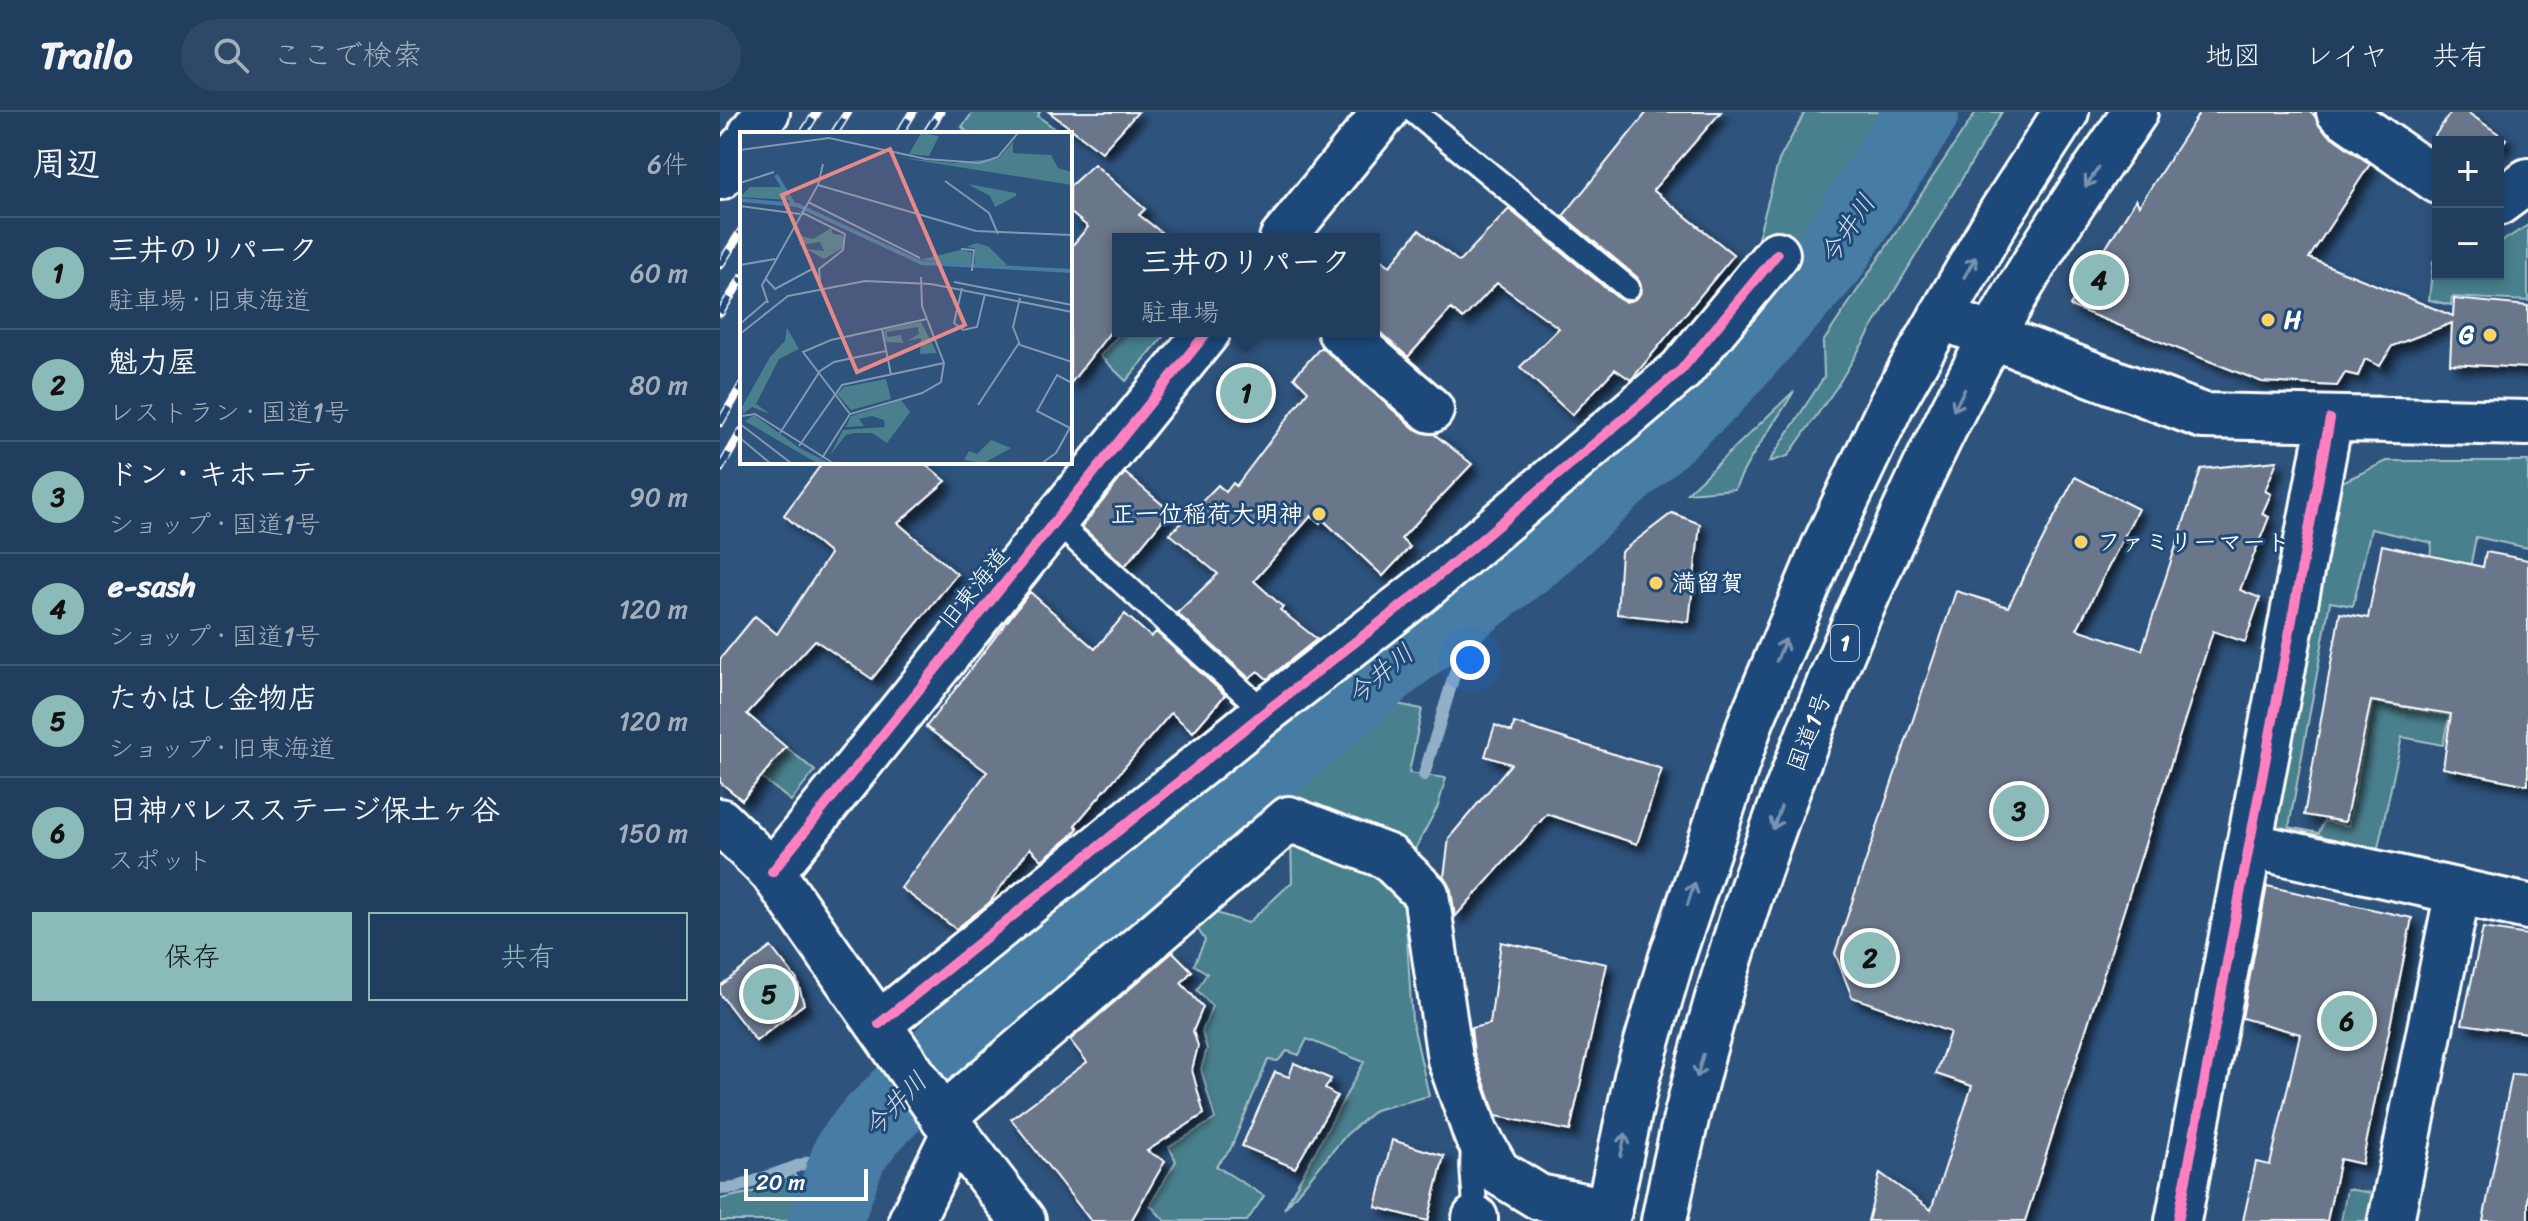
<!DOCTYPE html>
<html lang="ja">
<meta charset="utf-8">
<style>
:root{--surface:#223e5e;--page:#2e4967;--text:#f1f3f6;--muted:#a2aebc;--line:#3f5773;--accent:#8bbbb9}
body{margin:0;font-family:Sriracha,"Klee One",sans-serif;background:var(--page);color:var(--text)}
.controls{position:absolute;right:24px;top:24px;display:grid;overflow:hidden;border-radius:0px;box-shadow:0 4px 12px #0003}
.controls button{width:72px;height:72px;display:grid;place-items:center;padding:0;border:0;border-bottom:2px solid var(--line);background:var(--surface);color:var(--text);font:40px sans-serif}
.scale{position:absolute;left:24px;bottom:20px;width:124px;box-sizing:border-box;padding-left:8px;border:4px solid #fff;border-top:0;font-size:22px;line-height:28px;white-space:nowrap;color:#fff;-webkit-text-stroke:6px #1f4a7a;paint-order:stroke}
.you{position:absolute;left:750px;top:548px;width:28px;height:28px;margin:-20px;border:6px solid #fff;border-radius:50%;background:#1a73e8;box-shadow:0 0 0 12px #1a73e833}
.badge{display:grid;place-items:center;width:52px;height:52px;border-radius:50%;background:var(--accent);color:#111;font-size:26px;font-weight:700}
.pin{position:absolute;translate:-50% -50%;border:4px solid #fff;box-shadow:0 2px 8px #0006}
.popup{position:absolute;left:392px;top:121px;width:268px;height:104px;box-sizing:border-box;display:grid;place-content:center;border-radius:0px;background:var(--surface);filter:drop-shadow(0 2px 6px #0005);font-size:26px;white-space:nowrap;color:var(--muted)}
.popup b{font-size:30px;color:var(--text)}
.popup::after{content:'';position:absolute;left:50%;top:100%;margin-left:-16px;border:16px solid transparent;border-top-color:var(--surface)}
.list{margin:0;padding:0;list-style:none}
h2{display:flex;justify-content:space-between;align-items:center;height:104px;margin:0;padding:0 32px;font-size:34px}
h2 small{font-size:26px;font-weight:400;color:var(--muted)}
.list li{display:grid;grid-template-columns:52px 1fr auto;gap:24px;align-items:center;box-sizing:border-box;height:112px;padding:0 32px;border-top:2px solid var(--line)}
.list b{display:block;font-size:30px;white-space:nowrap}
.list p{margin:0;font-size:26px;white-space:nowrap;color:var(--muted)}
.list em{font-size:26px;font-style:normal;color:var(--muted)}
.actions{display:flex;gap:16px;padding:24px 32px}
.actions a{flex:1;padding:18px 0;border:2px solid var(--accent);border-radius:0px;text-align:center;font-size:28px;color:var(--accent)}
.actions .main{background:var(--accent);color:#111}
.icon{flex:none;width:44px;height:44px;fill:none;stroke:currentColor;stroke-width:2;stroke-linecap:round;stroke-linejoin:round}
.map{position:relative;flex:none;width:1808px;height:1109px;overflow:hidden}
header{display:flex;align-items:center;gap:48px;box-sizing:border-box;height:112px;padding:0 40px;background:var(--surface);border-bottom:2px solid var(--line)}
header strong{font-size:38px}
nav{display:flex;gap:44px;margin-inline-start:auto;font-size:28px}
.search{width:560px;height:72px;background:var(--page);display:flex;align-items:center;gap:20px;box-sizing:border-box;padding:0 28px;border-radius:44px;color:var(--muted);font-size:30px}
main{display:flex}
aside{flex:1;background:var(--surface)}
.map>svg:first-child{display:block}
.green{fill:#4a808e;stroke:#a4c0c6;stroke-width:2}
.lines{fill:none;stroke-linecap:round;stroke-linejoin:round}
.stream{stroke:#91b0c8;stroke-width:12}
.river{stroke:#477ca4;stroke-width:74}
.building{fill:#6b768a;stroke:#fff;stroke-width:2;filter:url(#shadow)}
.service-casing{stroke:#fff;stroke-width:28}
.minor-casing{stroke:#fff;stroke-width:50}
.tertiary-casing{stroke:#fff;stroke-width:50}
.trunk-casing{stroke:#fff;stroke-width:50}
.service{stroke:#1f4a7a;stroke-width:22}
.minor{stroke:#1f4a7a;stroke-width:44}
.tertiary{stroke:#1f4a7a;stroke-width:44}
.trunk{stroke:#1f4a7a;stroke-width:44}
.rail-casing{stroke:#fff;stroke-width:9}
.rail{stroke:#1f4a7a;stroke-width:6;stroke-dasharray:18;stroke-linecap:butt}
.cycleway-casing{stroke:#1f4a7a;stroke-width:15}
.cycleway{stroke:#ff80c0;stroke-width:10}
.oneway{stroke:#7992af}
.poi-dot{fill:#ffd166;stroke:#1f4a7a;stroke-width:3}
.labels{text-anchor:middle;stroke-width:6;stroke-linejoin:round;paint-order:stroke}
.shield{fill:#1f4a7a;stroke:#bcc9d7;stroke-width:2}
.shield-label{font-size:22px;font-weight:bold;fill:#fff}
.poi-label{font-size:24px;font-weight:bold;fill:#fff;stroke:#1f4a7a;text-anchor:start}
.street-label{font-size:24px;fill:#fff;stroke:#1f4a7a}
.water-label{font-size:26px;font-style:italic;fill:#d1dee8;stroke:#1f4a7a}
.inset-river{fill:none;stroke:#477ca4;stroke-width:4}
.inset-road{fill:none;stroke:#8298b1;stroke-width:2}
.view{fill:#e88989;fill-opacity:0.15;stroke:#e88989;stroke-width:4}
.inset-edge{fill:none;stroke:#fff;stroke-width:4}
</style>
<header>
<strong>Trailo</strong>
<div class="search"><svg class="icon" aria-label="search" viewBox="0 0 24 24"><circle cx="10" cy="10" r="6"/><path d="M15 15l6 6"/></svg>ここで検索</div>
<nav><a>地図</a><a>レイヤ</a><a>共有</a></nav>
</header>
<main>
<aside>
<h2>周辺<small>6件</small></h2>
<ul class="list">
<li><span class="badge">1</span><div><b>三井のリパーク</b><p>駐車場 · 旧東海道</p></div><em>60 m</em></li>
<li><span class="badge">2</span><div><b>魁力屋</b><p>レストラン · 国道1号</p></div><em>80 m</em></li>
<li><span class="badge">3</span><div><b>ドン・キホーテ</b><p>ショップ · 国道1号</p></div><em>90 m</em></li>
<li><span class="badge">4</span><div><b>e-sash</b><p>ショップ · 国道1号</p></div><em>120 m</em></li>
<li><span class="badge">5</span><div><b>たかはし金物店</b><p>ショップ · 旧東海道</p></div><em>120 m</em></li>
<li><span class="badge">6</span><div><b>日神パレスステージ保土ヶ谷</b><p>スポット</p></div><em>150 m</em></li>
</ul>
<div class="actions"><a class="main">保存</a><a>共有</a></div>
</aside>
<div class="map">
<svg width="1808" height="1109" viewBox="0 0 1808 1109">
<defs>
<filter id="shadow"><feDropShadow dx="7" dy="7" stdDeviation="4" flood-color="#0009"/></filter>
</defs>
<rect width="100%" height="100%" fill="#2e537d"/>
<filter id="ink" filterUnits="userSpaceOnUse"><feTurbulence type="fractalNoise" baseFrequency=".0125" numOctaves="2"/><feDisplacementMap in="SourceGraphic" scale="16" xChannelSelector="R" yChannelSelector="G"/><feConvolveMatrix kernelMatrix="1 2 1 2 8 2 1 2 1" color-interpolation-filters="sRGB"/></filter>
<g filter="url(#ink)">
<path class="green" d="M 253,0 L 320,0 L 318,4 L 342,22 L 249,22 L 242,15 Z
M 1085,0 L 1165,0 L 1131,61 L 1071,153 L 1038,126 L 1059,48 Z
M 1256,0 L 1282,0 L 1116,276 L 1068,344 L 1049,350 L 1104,265 L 1103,230 Z
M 1808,113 L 1808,189 L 1732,185 L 1731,193 L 1709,188 L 1713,149 L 1718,147 L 1718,162 L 1778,162 L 1778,132 Z
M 402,219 L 448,219 L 406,269 L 380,244 Z
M 1074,279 C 1055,313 1030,341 1015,377 L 967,381 Z
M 1667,349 L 1808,349 L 1808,436 L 1756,425 L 1743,492 L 1693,557 L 1712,431 L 1651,417 L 1633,494 L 1610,490 L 1569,715 L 1599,721 L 1604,709 L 1628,714 L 1653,590 L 1729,604 L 1723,633 L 1682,625 L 1656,745 L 1563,727 L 1547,702 L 1620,371 Z
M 672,591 L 702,597 L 689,661 L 726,666 L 718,694 L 693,741 L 574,687 L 571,679 Z
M 66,635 L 95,659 L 71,689 L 41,665 Z
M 581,724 L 684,778 L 692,908 L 709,984 L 655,998 L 626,1023 L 564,1097 L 644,950 L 587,927 L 579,943 L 567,939 L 558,949 L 548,948 L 510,1038 L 496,1054 L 544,1084 L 527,1109 L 445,1109 L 430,1093 L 456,1049 L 449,1035 L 495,1007 L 481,957 L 487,937 L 482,920 L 492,894 L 477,878 L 487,861 L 474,853 L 485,828 L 471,807 L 484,797 L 528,811 L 572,770 L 571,727 Z
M 73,1061 L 82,1074 L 75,1109 L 0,1109 L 0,1087 L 41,1078 Z
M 1627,1077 L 1652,1081 L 1646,1109 L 1621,1109 Z"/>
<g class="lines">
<path class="stream" d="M 704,663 L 758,484
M 0,1077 L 15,1076 L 89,1050 L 130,1041"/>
<path class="river" d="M 105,1109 L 130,1041 L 149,1016 L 252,914 L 675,548 L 814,441 L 993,276 L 1109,147 L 1202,0"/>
</g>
<path class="building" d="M 329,0 L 418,0 L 382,40 Z
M 927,0 L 1001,0 L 933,78 L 1014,143 L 911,268 L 895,257 L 852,303 L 800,255 L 839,216 L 777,171 L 743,207 L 731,197 L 688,245 L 654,215 L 654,142 L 670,154 L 699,118 L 739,150 L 789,97 L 899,187 L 906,190 L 918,185 L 922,178 L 917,165 L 843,104 Z
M 1480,0 L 1589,0 L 1595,4 L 1605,20 L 1650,52 L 1589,146 L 1733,204 L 1734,187 L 1808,194 L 1808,256 L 1730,252 L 1732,211 L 1672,234 L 1660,254 L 1645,247 L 1638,264 L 1625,261 L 1617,274 L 1542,270 L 1350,194 L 1416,87 L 1419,94 Z
M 1731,0 L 1747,0 L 1786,27 L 1778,39 L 1778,30 L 1718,31 L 1712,28 Z
M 374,52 L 425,97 L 419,103 L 450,127 L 398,127 L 398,210 L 350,272 L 350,136 L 368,115 L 350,100 L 350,74 Z
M 601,235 L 695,317 L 714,322 L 752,352 L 681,427 L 690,435 L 663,464 L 602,407 L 600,411 L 591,404 L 534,469 L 563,495 L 560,498 L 597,527 L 547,567 L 538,559 L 529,566 L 457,501 L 498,462 L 450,422 L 498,373 L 506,380 L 513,371 L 516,374 L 588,279 L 574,265 Z
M 1557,349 L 1545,379 L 1551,382 L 1542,402 L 1549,405 L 1520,478 L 1540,486 L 1525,530 L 1493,519 L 1305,1109 L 1148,1109 L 1160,1061 L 1211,1098 L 1252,974 L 1216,962 L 1230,920 L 1132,885 L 1115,841 L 1236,479 L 1288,495 L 1355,365 L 1418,397 L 1357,517 L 1422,538 L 1481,357 Z
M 103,350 L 203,350 L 226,369 L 178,411 L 237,462 L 152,567 L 95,528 L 27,602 L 66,635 L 22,688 L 0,670 L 0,547 L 35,504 L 57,522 L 110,442 L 64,403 Z
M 405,361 L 450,399 L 405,454 L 362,415 Z
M 952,401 L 980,412 L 969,510 L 897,502 L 901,440 Z
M 1662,433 L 1763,455 L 1766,440 L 1808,448 L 1808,673 L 1723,656 L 1731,602 L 1651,589 L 1625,710 L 1584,703 L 1620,501 L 1648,506 Z
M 310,480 L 375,537 L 405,502 L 431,525 L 436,520 L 505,583 L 473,620 L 451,601 L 355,713 L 358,716 L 350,725 L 322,748 L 310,736 L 269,791 L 236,817 L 181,776 L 267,660 L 206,615 Z
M 794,611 L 942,657 L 917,732 L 827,702 L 735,805 L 731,778 L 724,765 L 729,726 L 791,652 L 765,644 L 775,613 L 792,620 Z
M 1547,774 L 1692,806 L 1642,1052 L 1620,1047 L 1607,1109 L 1523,1109 L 1536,1050 L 1550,1053 L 1580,922 L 1522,906 Z
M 1763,816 L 1808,823 L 1808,921 L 1742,912 Z
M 781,830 L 887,852 L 850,1019 L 776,1004 L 754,941 L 751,916 L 770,912 Z
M 51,835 L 77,868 L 84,892 L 36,929 L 0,882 L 0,874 Z
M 453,840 L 472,859 L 461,871 L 483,895 L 473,919 L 478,934 L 472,958 L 484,1002 L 427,1039 L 445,1049 L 411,1109 L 371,1109 L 291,1007 L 367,950 L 350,928 Z
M 574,951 L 611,967 L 605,977 L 617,984 L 575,1056 L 522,1034 L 555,960 L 569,965 Z
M 1792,962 L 1808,963 L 1808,1109 L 1763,1109 Z
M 672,1028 L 724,1044 L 708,1109 L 656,1095 Z"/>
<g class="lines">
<g class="service-casing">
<path id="service" d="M 694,0 L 908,176
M 334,408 L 545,600
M 754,1031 C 749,1056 756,1080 755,1106"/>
</g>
<g class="minor-casing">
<path id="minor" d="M 1619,0 L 1718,69
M 31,22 L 47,0
M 0,65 L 22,35
M 1778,91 L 1808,69
M 1221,205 L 1483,304 L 1808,311
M 620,219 L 711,298
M 1529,733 L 1808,795
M 159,912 L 545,600 L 697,482 L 961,258 L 1057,142
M 223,1005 L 569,707 L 668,745 L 706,782 L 730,947 L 756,1022 L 778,1060 L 819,1085 L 889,1099
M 755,1106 L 755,1109
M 191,1109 L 234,1021
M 1458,1109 L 1610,307"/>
</g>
<g class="tertiary-casing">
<path id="tertiary" d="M 562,127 L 665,0
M 0,709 L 52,760 L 223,1005 L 303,1109
M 52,760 L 488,219
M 1671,1109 L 1738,779"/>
</g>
<g class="trunk-casing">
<path id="trunk" d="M 886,1109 L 917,965 L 951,848 L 1031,609 L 1104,435 L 1172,291 L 1279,104 L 1346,0
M 944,1109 C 987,883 1065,666 1159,456 C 1206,351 1256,246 1317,147 C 1347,97 1382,49 1415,0"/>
</g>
<use href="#service" class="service"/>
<use href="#minor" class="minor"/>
<use href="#tertiary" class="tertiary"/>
<use href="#trunk" class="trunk"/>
<g class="rail-casing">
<path id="rail" d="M 83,22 L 97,0
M 114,22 L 128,0
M 179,22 L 193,0
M 206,22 L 220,0
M 0,153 L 22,118
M 0,201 L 22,166
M 0,311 L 22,273
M 0,357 L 22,319"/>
</g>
<use href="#rail" class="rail"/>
<g class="cycleway-casing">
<path id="cycleway" d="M 52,760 L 488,219
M 159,912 L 545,600 L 697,482 L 961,258 L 1057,142
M 1458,1109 L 1610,307"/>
</g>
<use href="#cycleway" class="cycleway"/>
</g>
<defs><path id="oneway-shaft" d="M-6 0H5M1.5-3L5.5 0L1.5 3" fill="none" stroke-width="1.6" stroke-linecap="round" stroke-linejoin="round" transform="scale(2)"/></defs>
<g class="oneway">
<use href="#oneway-shaft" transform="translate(1372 65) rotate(124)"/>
<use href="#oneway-shaft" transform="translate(1250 155) rotate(-60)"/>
<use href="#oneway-shaft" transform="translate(1239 288) rotate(118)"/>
<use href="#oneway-shaft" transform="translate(1061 538) rotate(-67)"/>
<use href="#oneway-shaft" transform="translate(1057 706) rotate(110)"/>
<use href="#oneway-shaft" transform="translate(971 782) rotate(-72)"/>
<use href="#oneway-shaft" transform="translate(980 954) rotate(105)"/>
<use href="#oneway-shaft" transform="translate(903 1033) rotate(-78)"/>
</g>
</g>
<g class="poi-dot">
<circle cx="1548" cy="208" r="8"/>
<circle cx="1770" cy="223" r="8"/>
<circle cx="599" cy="402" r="8"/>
<circle cx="1361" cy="430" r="8"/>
<circle cx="936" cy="471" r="8"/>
</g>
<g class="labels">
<rect class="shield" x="1111" y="513" width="28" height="36" rx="6"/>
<g class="shield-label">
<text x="1125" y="539">1</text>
</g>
<g class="poi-label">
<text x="1564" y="216">H</text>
<text x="1754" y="231" text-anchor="end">G</text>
<text x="583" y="410" text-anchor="end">正一位稲荷大明神</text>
<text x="1377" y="438">ファミリーマート</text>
<text x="952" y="479">満留賀</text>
</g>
<g class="street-label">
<text transform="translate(254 476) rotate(-51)" y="8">旧東海道</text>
<text transform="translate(1089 620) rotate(-69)" y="8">国道1号</text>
</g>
<g class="water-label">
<text transform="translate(1127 117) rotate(-56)" y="9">今井川</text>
<text transform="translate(660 562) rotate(-40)" y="9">今井川</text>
<text transform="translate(175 992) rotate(-46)" y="9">今井川</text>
</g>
</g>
<g transform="translate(20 20)">
<rect width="332" height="332" fill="#2e537d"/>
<path d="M 181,1 L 199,4 L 189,24 L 169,22 ZM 273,10 L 273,21 L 311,23 L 318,36 L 332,40 L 332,53 L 162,26 L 213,31 L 259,26 ZM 228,52 L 276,61 L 276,64 L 255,75 L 250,64 ZM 10,55 L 41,55 L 50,68 L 0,65 ZM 91,96 L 93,102 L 103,103 L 103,116 L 84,127 L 66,117 L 84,119 L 80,110 L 59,113 L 61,104 L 73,107 ZM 237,111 L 249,115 L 267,133 L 235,133 L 235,116 L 226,115 ZM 220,118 L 232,120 L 231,133 L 180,128 ZM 181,190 L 197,221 L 180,222 L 181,206 L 167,209 L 179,202 L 178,195 L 146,200 L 148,205 L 161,203 L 163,211 L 146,210 L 144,200 L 146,197 ZM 47,196 L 59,217 L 39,227 L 16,272 L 30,282 L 12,275 L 3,282 L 2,275 L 30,225 L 45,209 ZM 146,247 L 151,267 L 111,278 L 97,262 L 104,255 ZM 161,268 L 170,280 L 147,311 L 132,301 L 115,301 L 106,303 L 90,323 L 103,298 L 145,295 L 144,288 L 132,284 L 119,287 L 124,294 L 106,295 L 111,284 ZM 14,283 L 58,315 L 89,331 L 77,331 L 5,289 ZM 251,308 L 271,316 L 244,331 L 224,328 L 229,319 L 237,322 Z" fill="#4a808e"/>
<path class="inset-river" d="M 36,43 L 54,73M 0,68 L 57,73 L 182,131 L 332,139"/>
<path class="inset-road" d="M 0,18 L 89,6 L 186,27 L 240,31 L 258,25 L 278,1M 205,49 L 249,81 L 258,102M 0,51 L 34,40M 78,53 L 236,99 L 332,103M 68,70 L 180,126M 0,74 L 60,82M 61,80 L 105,102 L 103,118 L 79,137 L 80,149M 221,117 L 234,118 L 232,139M 0,133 L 35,127M 25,146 L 35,157 L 74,136M 214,150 L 332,173M 222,156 L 214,191 L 223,198 L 237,195 L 245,162M 280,166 L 273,195 L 280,213 L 332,230M 28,171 L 22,153 L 78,53 L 83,32M 0,192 L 28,168M 142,197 L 151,243M 0,202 L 48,164 L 125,149 L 191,152 L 332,180M 238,273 L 279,211M 110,282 L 63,220 L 91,208 L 187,187M 2,284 L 15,282 L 93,331M 0,292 L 51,331M 330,296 L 297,279 L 317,243 L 332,251M 40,301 L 80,239 L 94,230 L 146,219M 0,306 L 30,331M 59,314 L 102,253 L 204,231M 82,326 L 110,282 L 182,261 L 201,250 L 204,231 L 182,174 L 181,145M 302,331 L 316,321 L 332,292"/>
<path class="view" d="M 150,17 L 225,193 L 117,240 L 42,63 Z"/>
<rect width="332" height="332" class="inset-edge"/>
</g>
</svg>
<div class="controls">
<button>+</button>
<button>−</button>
</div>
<div class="scale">20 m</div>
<div class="you"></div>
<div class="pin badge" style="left:526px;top:281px">1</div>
<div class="popup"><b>三井のリパーク</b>駐車場</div>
<div class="pin badge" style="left:1150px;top:846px">2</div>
<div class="pin badge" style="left:1299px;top:699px">3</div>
<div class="pin badge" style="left:1379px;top:168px">4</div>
<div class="pin badge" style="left:49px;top:882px">5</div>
<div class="pin badge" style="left:1627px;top:909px">6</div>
</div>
</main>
